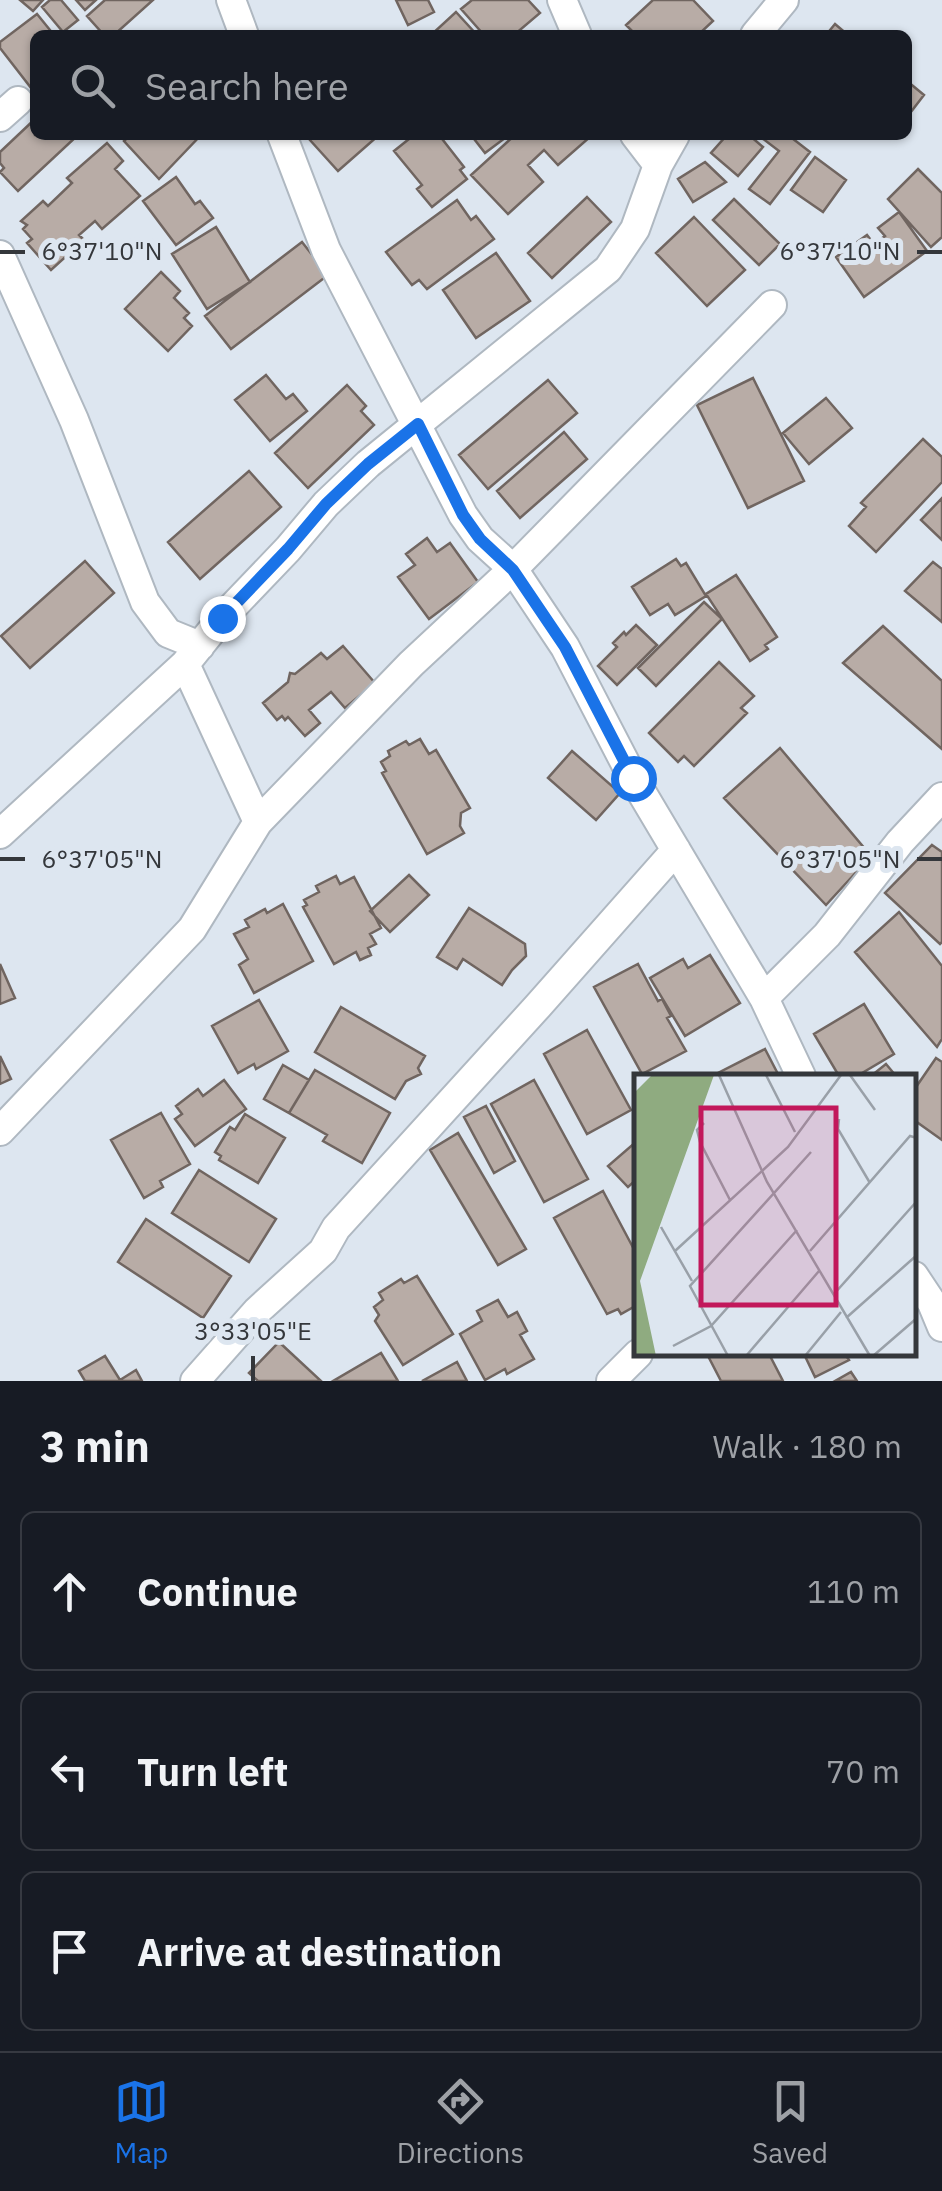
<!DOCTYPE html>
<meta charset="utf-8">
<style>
:root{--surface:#171b24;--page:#20242c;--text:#f1f3f6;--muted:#9ea1a6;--line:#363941;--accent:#1a73e8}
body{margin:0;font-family:"IBM Plex Sans",sans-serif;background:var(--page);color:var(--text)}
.stop{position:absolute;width:30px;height:30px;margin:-22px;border:8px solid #1a73e8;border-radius:50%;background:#fff}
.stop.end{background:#1a73e8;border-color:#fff;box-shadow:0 2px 10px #0008}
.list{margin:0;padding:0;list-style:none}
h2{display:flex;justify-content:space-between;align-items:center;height:130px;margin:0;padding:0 40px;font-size:42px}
h2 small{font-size:32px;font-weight:400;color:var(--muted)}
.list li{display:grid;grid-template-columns:65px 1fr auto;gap:30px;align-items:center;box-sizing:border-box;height:160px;margin:0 20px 20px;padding:0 20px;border:2px solid var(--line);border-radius:15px}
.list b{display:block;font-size:38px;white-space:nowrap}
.list em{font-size:32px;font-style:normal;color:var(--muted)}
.icon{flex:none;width:55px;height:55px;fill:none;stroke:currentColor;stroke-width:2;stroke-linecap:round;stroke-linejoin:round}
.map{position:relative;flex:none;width:942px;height:1381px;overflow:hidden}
.search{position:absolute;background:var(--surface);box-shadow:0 2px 8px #0004;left:30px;right:30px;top:30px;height:110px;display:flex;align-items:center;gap:25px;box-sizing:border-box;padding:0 35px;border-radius:15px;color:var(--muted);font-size:38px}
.sheet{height:670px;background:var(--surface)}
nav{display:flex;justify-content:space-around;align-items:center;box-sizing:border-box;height:140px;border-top:2px solid var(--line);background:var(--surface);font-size:28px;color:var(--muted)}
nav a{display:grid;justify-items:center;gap:5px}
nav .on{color:var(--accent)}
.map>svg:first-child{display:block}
.building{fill:#b8aca6;stroke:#706560;stroke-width:2.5}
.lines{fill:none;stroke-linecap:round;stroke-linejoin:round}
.minor-casing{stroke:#afb8c1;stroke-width:32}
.minor{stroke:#fff;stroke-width:28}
.route{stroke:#1a73e8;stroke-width:12}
.ticks{fill:none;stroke:#34373b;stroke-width:4}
.inset-road{fill:none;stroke:#99a0a8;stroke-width:2.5}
.view{fill:#c2185b;fill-opacity:0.15;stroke:#c2185b;stroke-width:5}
.inset-edge{fill:none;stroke:#34373b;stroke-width:5}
.ticks-label{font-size:25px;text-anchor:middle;fill:#34373b;stroke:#dde6f0;stroke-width:10;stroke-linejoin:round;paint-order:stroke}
</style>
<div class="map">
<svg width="942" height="1381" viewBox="0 0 942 1381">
<rect width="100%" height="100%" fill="#dde6f0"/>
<path class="building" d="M 20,0 L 43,0 L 33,11 Z
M 50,0 L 61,0 L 78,20 L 63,32 L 42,7 Z
M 76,0 L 96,0 L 85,10 Z
M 105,0 L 153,0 L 114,35 L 104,35 L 87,16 Z
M 396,0 L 428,0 L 434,12 L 408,25 Z
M 472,0 L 528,0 L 540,13 L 514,35 L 484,35 L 461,9 Z
M 653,0 L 693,0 L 713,21 L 698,35 L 636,35 L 626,25 Z
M 456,12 L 477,35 L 431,35 Z
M 37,14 L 54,35 L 35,35 L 35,93 L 0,48 L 0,42 Z
M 835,24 L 848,35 L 826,35 Z
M 907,81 L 924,95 L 907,117 Z
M 35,119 L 35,135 L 78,135 L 18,191 L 0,172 L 4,168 L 0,163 L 0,152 Z
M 130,135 L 201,135 L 159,179 L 124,141 Z
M 314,135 L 379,135 L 338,171 L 309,139 Z
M 414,135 L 439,135 L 464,167 L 460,170 L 467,179 L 432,207 L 417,189 L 422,185 L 394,151 Z
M 471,135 L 509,135 L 485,153 Z
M 515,135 L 590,137 L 558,165 L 544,150 L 528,165 L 543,182 L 508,214 L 471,175 Z
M 727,135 L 749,135 L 763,147 L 738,176 L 711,153 Z
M 758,135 L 788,135 L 810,152 L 770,204 L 749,189 L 779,151 Z
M 107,143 L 123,161 L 115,169 L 140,196 L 102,229 L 95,221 L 79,235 L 84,240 L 51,270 L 27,243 L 32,239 L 23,229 L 27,225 L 21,221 L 43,201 L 48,206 L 72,183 L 67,178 Z
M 815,157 L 846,180 L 823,212 L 791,190 Z
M 705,162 L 726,182 L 693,202 L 678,179 Z
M 918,169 L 942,193 L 942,237 L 931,247 L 888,199 Z
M 176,177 L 195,204 L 200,201 L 213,218 L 176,245 L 143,201 Z
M 587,197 L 611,222 L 552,278 L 528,253 Z
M 734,199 L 780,244 L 759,265 L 713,220 Z
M 457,200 L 471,220 L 476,216 L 494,239 L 427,289 L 419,280 L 412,285 L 386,252 Z
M 899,212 L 927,251 L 864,297 L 836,257 L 867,235 L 874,244 L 885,236 L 878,228 Z
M 694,217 L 745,270 L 707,306 L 656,253 Z
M 216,227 L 250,282 L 207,309 L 172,254 Z
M 302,242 L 328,275 L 231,349 L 205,316 Z
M 496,253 L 530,301 L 476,338 L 443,290 Z
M 161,272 L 180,291 L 174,298 L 189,313 L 184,318 L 192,326 L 168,351 L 125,309 Z
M 266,375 L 286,399 L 293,394 L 307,411 L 270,441 L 235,400 Z
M 753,378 L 804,481 L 748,508 L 697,405 Z
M 548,380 L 577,413 L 488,489 L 459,455 Z
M 347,385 L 366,406 L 361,411 L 374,425 L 308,488 L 275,453 Z
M 826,398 L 852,428 L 809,464 L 783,433 Z
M 564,432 L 587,459 L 520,518 L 497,491 Z
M 923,439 L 942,457 L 942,482 L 876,552 L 849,526 L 866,507 L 861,503 Z
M 249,471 L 281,507 L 200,579 L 168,542 Z
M 942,498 L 942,540 L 921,520 Z
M 427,538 L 437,552 L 450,543 L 478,582 L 429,619 L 398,577 L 415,565 L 406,554 Z
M 676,559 L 681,566 L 686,563 L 706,596 L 675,615 L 668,604 L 650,615 L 632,587 Z
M 85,561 L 114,593 L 30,668 L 1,636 Z
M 933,562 L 942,569 L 942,622 L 905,591 Z
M 736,575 L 777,637 L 765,645 L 768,649 L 750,661 L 706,594 Z
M 704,602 L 722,619 L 656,686 L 638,668 Z
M 636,625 L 657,645 L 617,685 L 598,666 L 617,647 L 613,643 L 624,632 L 626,635 Z
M 883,626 L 942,681 L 942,749 L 843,663 Z
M 343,646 L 375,683 L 345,708 L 331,692 L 309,710 L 320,723 L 305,736 L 288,717 L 285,720 L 282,716 L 277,720 L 263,703 L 288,682 L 290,673 L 295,674 L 321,653 L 327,659 Z
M 719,662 L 754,696 L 741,708 L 747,713 L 694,766 L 684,756 L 678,762 L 649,733 Z
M 420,739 L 429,754 L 436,750 L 470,808 L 461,813 L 460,826 L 464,833 L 427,854 L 382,773 L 386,771 L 381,762 L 390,756 L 388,751 L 406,741 L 409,745 Z
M 780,748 L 871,856 L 826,905 L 724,798 Z
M 572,751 L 620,793 L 596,820 L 548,778 Z
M 932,845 L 942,852 L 942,942 L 940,944 L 885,893 Z
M 409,875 L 429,895 L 390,932 L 370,911 Z
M 336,876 L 340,884 L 354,877 L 381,928 L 370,934 L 376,944 L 368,948 L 371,955 L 360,960 L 356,952 L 334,964 L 303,907 L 307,905 L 304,900 L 319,892 L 316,886 Z
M 283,904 L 313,961 L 254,993 L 239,965 L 248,959 L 234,934 L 249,927 L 245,920 L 265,909 L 267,913 Z
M 469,908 L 525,944 L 526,956 L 512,970 L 502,985 L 463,959 L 457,969 L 437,957 Z
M 899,912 L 942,966 L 942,1039 L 937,1047 L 855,952 Z
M 710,955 L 740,1003 L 685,1036 L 650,978 L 683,959 L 688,968 Z
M 0,964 L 15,998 L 0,1004 Z
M 638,964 L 658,1001 L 662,999 L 671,1016 L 667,1018 L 686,1051 L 642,1074 L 594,987 Z
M 259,1000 L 288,1051 L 256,1069 L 254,1064 L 238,1073 L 212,1026 Z
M 864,1004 L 894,1054 L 857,1076 L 839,1076 L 814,1034 Z
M 341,1007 L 425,1056 L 418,1068 L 421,1074 L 406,1081 L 395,1099 L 315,1052 Z
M 587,1030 L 631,1110 L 587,1134 L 544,1054 Z
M 765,1049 L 779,1076 L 720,1076 L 718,1073 Z
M 0,1056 L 11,1079 L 0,1084 Z
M 936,1058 L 942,1062 L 942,1140 L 914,1120 L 914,1090 Z
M 886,1064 L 896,1076 L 871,1076 Z
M 283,1065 L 309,1080 L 289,1113 L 264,1099 Z
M 315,1070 L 390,1113 L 362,1163 L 323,1141 L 327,1135 L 289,1113 Z
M 224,1080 L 246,1109 L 195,1146 L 175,1119 L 182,1114 L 176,1106 L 198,1089 L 203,1096 Z
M 534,1080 L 588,1179 L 544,1202 L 491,1104 Z
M 486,1106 L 515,1161 L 494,1173 L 464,1117 Z
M 161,1113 L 190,1164 L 160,1181 L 163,1187 L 144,1198 L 111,1140 Z
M 245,1114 L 285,1138 L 258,1183 L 219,1160 L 221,1156 L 215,1152 L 230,1127 L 235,1130 Z
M 458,1133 L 526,1249 L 498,1265 L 430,1150 Z
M 637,1141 L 637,1179 L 628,1187 L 608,1166 Z
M 199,1170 L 276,1219 L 249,1262 L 172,1213 Z
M 603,1191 L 637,1255 L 637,1305 L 621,1314 L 618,1309 L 607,1314 L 554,1218 Z
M 146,1219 L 231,1276 L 203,1318 L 118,1262 Z
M 417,1276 L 453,1334 L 403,1365 L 375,1321 L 379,1315 L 374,1307 L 383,1300 L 379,1293 L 401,1279 L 404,1283 Z
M 498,1300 L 508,1317 L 517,1312 L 527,1331 L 520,1335 L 534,1359 L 507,1374 L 505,1369 L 485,1380 L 460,1334 L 482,1321 L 477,1311 Z
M 279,1342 L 321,1381 L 258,1381 L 249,1373 Z
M 381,1353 L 398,1381 L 333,1381 Z
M 707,1354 L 769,1354 L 783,1381 L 721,1381 Z
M 804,1354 L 845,1354 L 849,1360 L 815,1377 Z
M 105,1356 L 120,1380 L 136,1370 L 142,1381 L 85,1381 L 79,1371 Z
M 457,1362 L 467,1381 L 422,1381 Z
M 851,1372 L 857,1381 L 835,1381 Z"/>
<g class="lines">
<g class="minor-casing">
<path id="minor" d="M 231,0 L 244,35
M 562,0 L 577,35
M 755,35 L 784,0
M 0,117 L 18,101
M 282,135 L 326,250 L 463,515 L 480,539 L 513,569 L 565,647 L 633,778 L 764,998 L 801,1076
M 635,135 L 658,165
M 0,255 L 74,420 L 145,602 L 168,633 L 200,646
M 185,664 L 258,822
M 0,834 L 185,664 L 222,618 L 288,549 L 326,504 L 368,464 L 608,269 L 635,229 L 658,165 L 675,135
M 764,998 L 827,935 L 900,842 L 942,797
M 0,1131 L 192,929 L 258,822 L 411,664 L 513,569 L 772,305
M 914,1276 L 932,1303 L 942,1327
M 195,1381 L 257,1311 L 323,1251 L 336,1228 L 538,1006 L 676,850
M 611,1381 L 638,1354"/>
</g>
<use href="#minor" class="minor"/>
</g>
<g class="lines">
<path class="route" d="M 222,618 L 288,549 L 326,504 L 368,464 L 418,424 L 463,515 L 480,539 L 513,570 L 565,647 L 633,778"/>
</g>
<path class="ticks" d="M 0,252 L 25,252M 917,252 L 942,252M 0,859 L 25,859M 917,859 L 942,859M 253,1356 L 253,1381"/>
<g transform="translate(634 1074)">
<rect width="282" height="282" fill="#dde6f0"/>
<path d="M 18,1 L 80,1 L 6,207 L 22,282 L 0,282 L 0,19 Z" fill="#8fab80"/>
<path class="inset-road" d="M 85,1 L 133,108 L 236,282M 132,1 L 161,58M 216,1 L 241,36M 205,45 L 204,55 L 236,109M 70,49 L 63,56 L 66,68 L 96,126M 27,153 L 58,207M 41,177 L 154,73 L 207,1M 176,177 L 276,62 L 283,64M 200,220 L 283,127M 212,244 L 283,181M 39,272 L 77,252 L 163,156M 94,282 L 56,212 L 177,78M 112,282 L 185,197M 171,282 L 207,238M 239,282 L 283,244"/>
<path class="view" d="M 67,34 L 202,34 L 202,231 L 67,231 Z"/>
<rect width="282" height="282" class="inset-edge"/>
</g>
<g class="ticks-label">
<text x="102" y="260">6°37'10"N</text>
<text x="840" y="260">6°37'10"N</text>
<text x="102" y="868">6°37'05"N</text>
<text x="840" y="868">6°37'05"N</text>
<text x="253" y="1340">3°33'05"E</text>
</g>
</svg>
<div class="stop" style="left:633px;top:778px"></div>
<div class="stop end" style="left:222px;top:618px"></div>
<div class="search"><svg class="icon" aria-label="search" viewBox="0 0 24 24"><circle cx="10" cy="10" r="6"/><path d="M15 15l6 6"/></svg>Search here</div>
</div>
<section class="sheet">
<h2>3 min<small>Walk · 180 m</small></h2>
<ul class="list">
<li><svg class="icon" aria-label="ahead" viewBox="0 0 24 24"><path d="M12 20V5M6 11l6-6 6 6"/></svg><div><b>Continue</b></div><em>110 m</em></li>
<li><svg class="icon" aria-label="left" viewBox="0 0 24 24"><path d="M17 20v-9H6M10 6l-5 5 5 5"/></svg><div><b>Turn left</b></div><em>70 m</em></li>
<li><svg class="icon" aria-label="arrive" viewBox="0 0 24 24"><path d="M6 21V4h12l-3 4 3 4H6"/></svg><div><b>Arrive at destination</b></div></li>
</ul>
</section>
<nav>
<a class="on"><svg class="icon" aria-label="map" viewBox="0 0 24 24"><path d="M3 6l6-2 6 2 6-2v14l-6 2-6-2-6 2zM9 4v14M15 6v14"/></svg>Map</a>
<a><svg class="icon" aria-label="directions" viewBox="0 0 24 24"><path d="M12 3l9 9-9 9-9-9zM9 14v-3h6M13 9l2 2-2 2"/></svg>Directions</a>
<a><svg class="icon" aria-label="saved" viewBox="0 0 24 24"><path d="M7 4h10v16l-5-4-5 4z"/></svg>Saved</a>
</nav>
